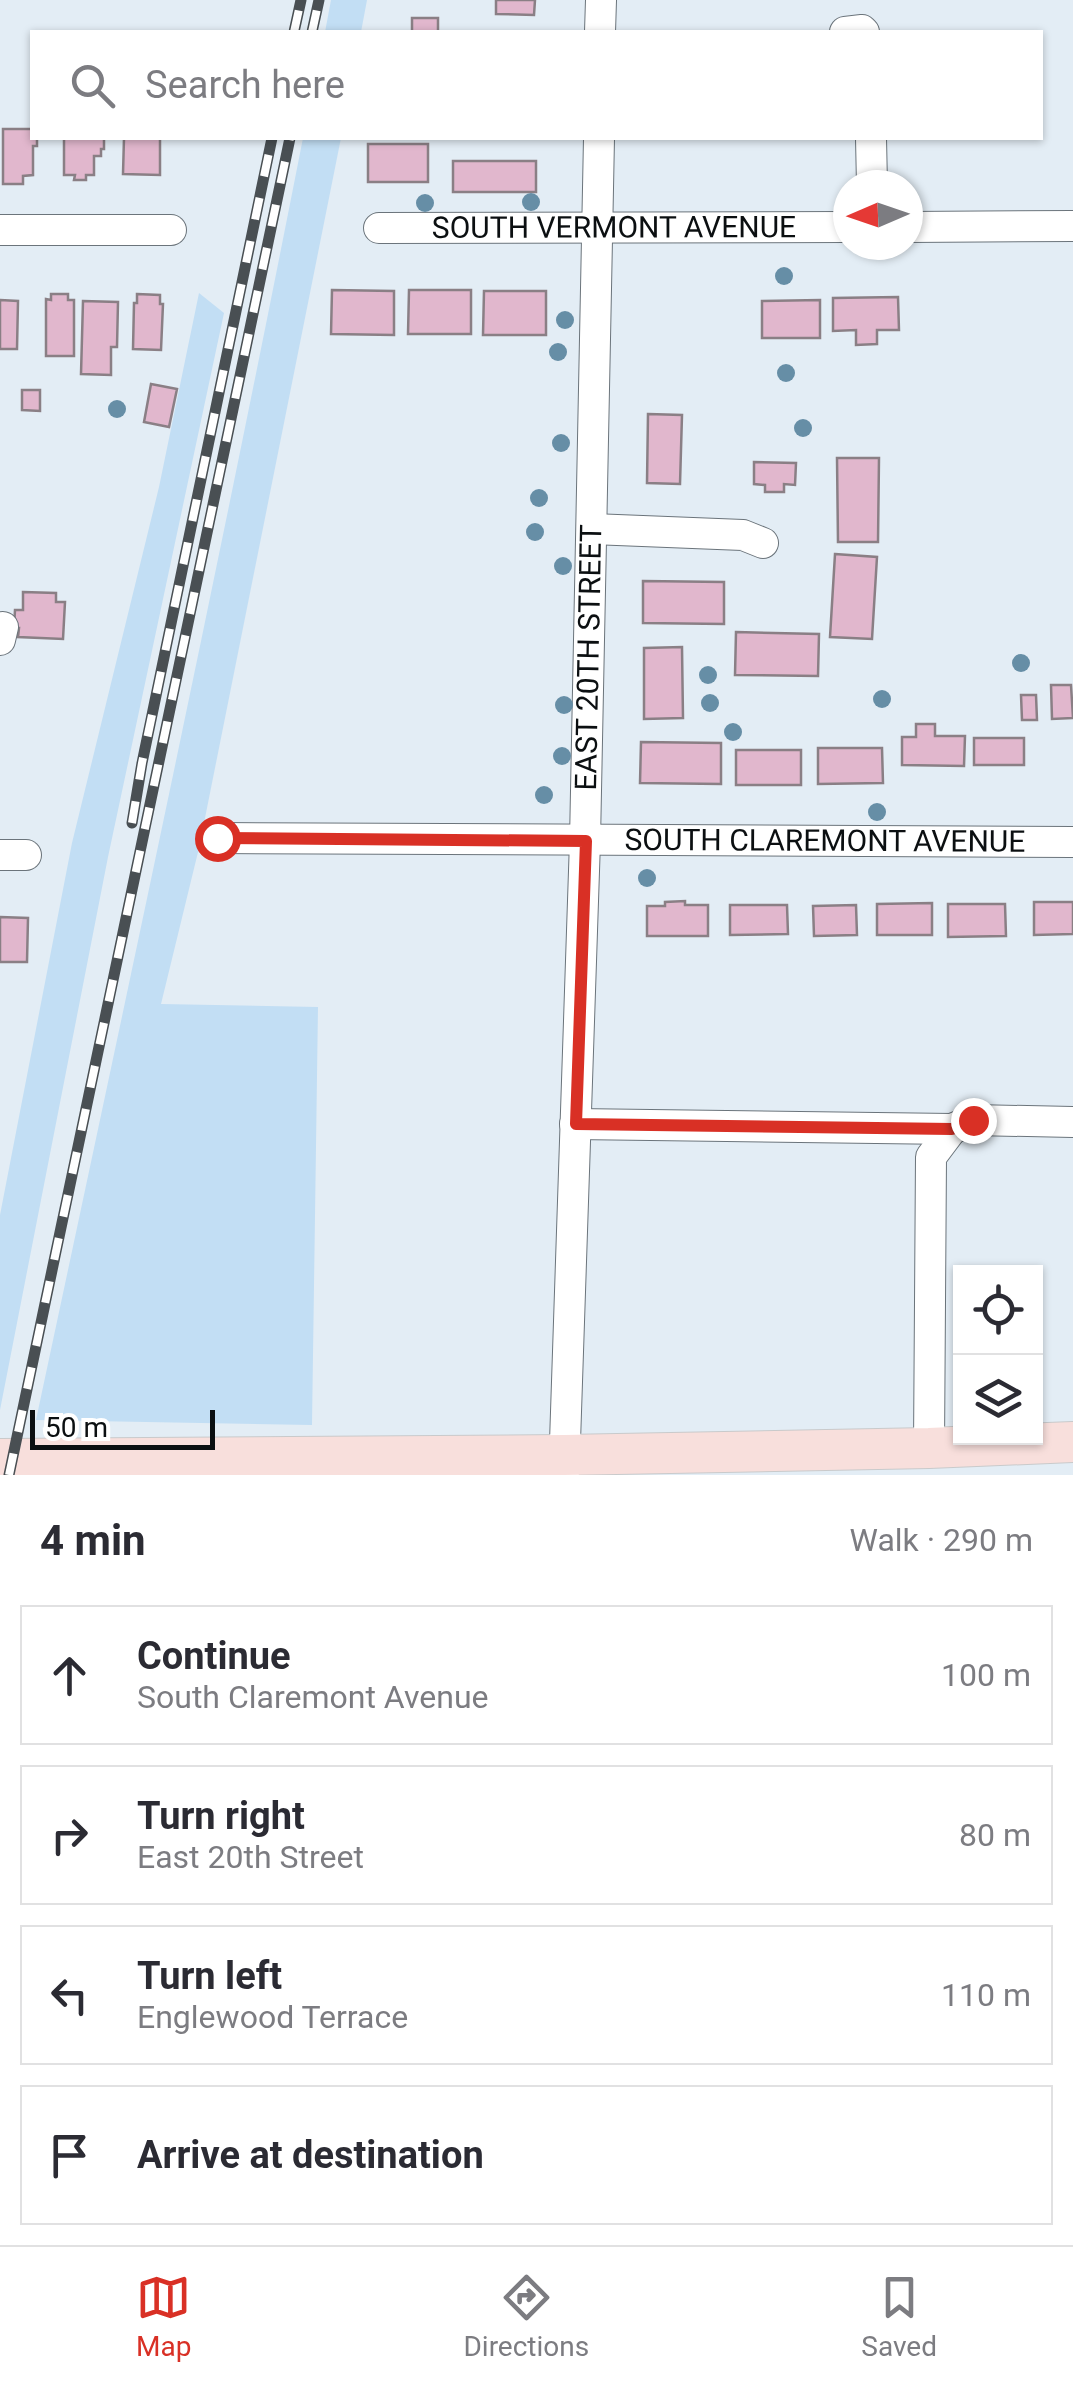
<!DOCTYPE html>
<meta charset="utf-8">
<style>
:root{--surface:#fff;--page:#f2f2f3;--text:#2b2b33;--muted:#7c7c81;--line:#e1e1e2;--accent:#d93025}
body{margin:0;font-family:Roboto,sans-serif;background:var(--page);color:var(--text)}
.controls{position:absolute;right:30px;bottom:30px;display:grid;overflow:hidden;border-radius:0px;box-shadow:0 2px 8px #0004}
.controls button{width:90px;height:90px;display:grid;place-items:center;padding:0;border:0;border-bottom:2px solid var(--line);background:var(--surface);color:var(--text);font:50px sans-serif}
.compass{position:absolute;left:833px;top:170px;width:90px;height:90px;border-radius:50%;background:var(--surface);box-shadow:0 2px 8px #0004;rotate:268deg}
.scale{position:absolute;left:30px;bottom:25px;width:185px;box-sizing:border-box;padding-left:10px;border:5px solid #0b0f11;border-top:0;font-size:28px;line-height:35px;white-space:nowrap;color:#0b0f11;-webkit-text-stroke:8px #fff;paint-order:stroke}
.stop{position:absolute;width:30px;height:30px;margin:-22px;border:8px solid #d93025;border-radius:50%;background:#fff}
.stop.end{background:#d93025;border-color:#fff;box-shadow:0 2px 10px #0008}
.list{margin:0;padding:0;list-style:none}
h2{display:flex;justify-content:space-between;align-items:center;height:130px;margin:0;padding:0 40px;font-size:42px}
h2 small{font-size:32px;font-weight:400;color:var(--muted)}
.list li{display:grid;grid-template-columns:65px 1fr auto;gap:30px;align-items:center;box-sizing:border-box;height:140px;margin:0 20px 20px;padding:0 20px;border:2px solid var(--line);border-radius:0px}
.list b{display:block;font-size:38px;white-space:nowrap}
.list p{margin:0;font-size:32px;white-space:nowrap;color:var(--muted)}
.list em{font-size:32px;font-style:normal;color:var(--muted)}
.icon{flex:none;width:55px;height:55px;fill:none;stroke:currentColor;stroke-width:2;stroke-linecap:round;stroke-linejoin:round}
.map{position:relative;flex:none;width:1073px;height:1475px;overflow:hidden}
.search{position:absolute;background:var(--surface);box-shadow:0 2px 8px #0004;left:30px;right:30px;top:30px;height:110px;display:flex;align-items:center;gap:25px;box-sizing:border-box;padding:0 35px;border-radius:0px;color:var(--muted);font-size:38px}
.sheet{height:770px;background:var(--surface)}
nav{display:flex;justify-content:space-around;align-items:center;box-sizing:border-box;height:140px;border-top:2px solid var(--line);background:var(--surface);font-size:28px;color:var(--muted)}
nav a{display:grid;justify-items:center;gap:5px}
nav .on{color:var(--accent)}
.map>svg:first-child{display:block}
.green{fill:#c2def4}
.building{fill:#e1b7cd;stroke:#8a7f85;stroke-width:2.5}
.lines{fill:none;stroke-linecap:round;stroke-linejoin:round}
.minor-casing{stroke:#6b747b;stroke-width:32}
.major-casing{stroke:#c9cacb;stroke-width:42}
.minor{stroke:#fff;stroke-width:30}
.major{stroke:#f8dfdc;stroke-width:40}
.rail-casing{stroke:#494f53;stroke-width:11}
.rail{stroke:#fff;stroke-width:8;stroke-dasharray:22;stroke-linecap:butt}
.tree{fill:#668ea6}
.route{stroke:#d93025;stroke-width:12}
.labels{text-anchor:middle;stroke-width:8;stroke-linejoin:round;paint-order:stroke}
.street-label{font-size:30px;fill:#0b0f11;stroke:#fff}
</style>
<div class="map">
<svg width="1073" height="1475" viewBox="0 0 1073 1475">
<rect width="100%" height="100%" fill="#e3edf5"/>
<path class="green" d="M 331,0 L 367,0 L 361,32 L 325,32 Z
M 303,138 L 341,138 L 199,848 L 161,1004 L 318,1007 L 312,1425 L 36,1420 C 127,993 219,566 303,138 Z
M 199,293 L 224,313 L 108,857 L 0,1410 L 0,1215 L 72,843 L 159,487 Z"/>
<path class="building" d="M 496,0 L 535,0 L 534,15 L 496,14 Z
M 412,18 L 438,18 L 438,32 L 412,32 Z
M 3,129 L 32,129 L 32,138 L 37,138 L 37,146 L 33,146 L 33,175 L 23,176 L 23,184 L 3,184 Z
M 64,138 L 104,138 L 104,149 L 101,149 L 101,156 L 94,156 L 94,175 L 86,175 L 86,180 L 74,180 L 75,175 L 64,175 Z
M 124,138 L 160,138 L 160,175 L 123,174 Z
M 368,144 L 428,144 L 428,182 L 368,182 Z
M 453,161 L 536,161 L 536,192 L 453,192 Z
M 332,290 L 394,291 L 394,335 L 331,334 Z
M 409,290 L 471,290 L 471,334 L 408,334 Z
M 484,291 L 546,291 L 546,335 L 483,335 Z
M 51,294 L 68,294 L 68,300 L 74,300 L 74,356 L 46,356 L 46,299 L 51,300 Z
M 137,294 L 160,295 L 160,304 L 163,304 L 161,350 L 133,349 L 134,303 L 137,303 Z
M 898,297 L 899,330 L 877,330 L 877,344 L 856,345 L 856,330 L 833,331 L 833,298 Z
M 0,300 L 18,301 L 17,349 L 0,349 Z
M 820,300 L 820,338 L 762,338 L 762,301 Z
M 83,301 L 118,302 L 117,347 L 111,347 L 111,375 L 81,374 Z
M 151,384 L 177,389 L 169,427 L 144,422 Z
M 22,390 L 40,390 L 40,411 L 22,410 Z
M 648,414 L 682,415 L 680,484 L 647,483 Z
M 837,458 L 879,458 L 878,542 L 838,542 Z
M 754,462 L 796,463 L 795,485 L 784,484 L 784,492 L 765,492 L 765,485 L 754,484 Z
M 835,554 L 877,557 L 872,639 L 830,637 Z
M 643,581 L 724,582 L 724,624 L 643,623 Z
M 23,592 L 56,593 L 56,602 L 65,602 L 63,639 L 18,637 L 19,628 L 14,628 L 15,610 L 23,610 Z
M 736,632 L 819,634 L 818,676 L 735,675 Z
M 682,647 L 683,718 L 644,719 L 644,648 Z
M 1051,685 L 1071,685 L 1073,718 L 1052,719 Z
M 1021,695 L 1036,695 L 1037,720 L 1022,720 Z
M 916,724 L 935,724 L 935,736 L 965,736 L 964,766 L 902,765 L 902,737 L 916,737 Z
M 974,738 L 1024,738 L 1024,765 L 974,765 Z
M 641,742 L 721,743 L 721,784 L 640,783 Z
M 818,748 L 882,748 L 883,783 L 818,784 Z
M 736,750 L 801,750 L 801,785 L 736,785 Z
M 685,901 L 685,905 L 708,905 L 708,936 L 647,936 L 647,906 L 665,906 L 665,902 Z
M 1034,902 L 1073,902 L 1073,934 L 1034,935 Z
M 932,903 L 932,935 L 877,935 L 877,904 Z
M 948,904 L 1005,904 L 1006,936 L 948,937 Z
M 730,905 L 787,905 L 788,934 L 730,935 Z
M 856,905 L 857,935 L 814,936 L 813,906 Z
M 0,917 L 28,918 L 27,962 L 0,962 Z"/>
<g class="lines">
<g class="minor-casing">
<g id="minor">
<path d="M 600,32 L 601,0"/>
<path d="M 845,32 L 862,30 L 864,32"/>
<path d="M 871,138 L 872,185"/>
<path d="M 908,227 L 1073,226"/>
<path id="s1" d="M 379,228 L 848,227"/>
<path d="M 0,230 L 171,230"/>
<path d="M 592,529 L 743,535 L 763,543"/>
<path d="M 0,640 L 3,627"/>
<path id="s2" d="M 217,838 L 1073,842"/>
<path d="M 0,855 L 26,855"/>
<path d="M 575,1124 L 952,1129 L 973,1120 L 1073,1122"/>
<path d="M 929,1448 L 931,1157 L 952,1129"/>
<path id="s3" d="M 564,1472 L 585,841 L 599,138"/>
</g>
</g>
<g class="major-casing">
<path id="major" d="M 0,1459 L 564,1455 L 929,1448 L 1073,1442"/>
</g>
<use href="#minor" class="minor"/>
<use href="#major" class="major"/>
<g class="rail-casing">
<path id="rail" d="M 294,32 L 301,0
M 312,32 L 319,0
M 132,823 L 142,763 L 272,138
M 9,1475 L 290,138"/>
</g>
<use href="#rail" class="rail"/>
</g>
<g class="tree">
<circle cx="531" cy="202" r="9"/>
<circle cx="425" cy="203" r="9"/>
<circle cx="784" cy="276" r="9"/>
<circle cx="565" cy="320" r="9"/>
<circle cx="558" cy="352" r="9"/>
<circle cx="786" cy="373" r="9"/>
<circle cx="117" cy="409" r="9"/>
<circle cx="803" cy="428" r="9"/>
<circle cx="561" cy="443" r="9"/>
<circle cx="539" cy="498" r="9"/>
<circle cx="535" cy="532" r="9"/>
<circle cx="563" cy="566" r="9"/>
<circle cx="1021" cy="663" r="9"/>
<circle cx="708" cy="675" r="9"/>
<circle cx="882" cy="699" r="9"/>
<circle cx="710" cy="703" r="9"/>
<circle cx="564" cy="705" r="9"/>
<circle cx="733" cy="732" r="9"/>
<circle cx="562" cy="756" r="9"/>
<circle cx="544" cy="795" r="9"/>
<circle cx="877" cy="812" r="9"/>
<circle cx="647" cy="878" r="9"/>
</g>
<g class="lines">
<path class="route" d="M 217,838 L 586,841 L 576,1124 L 952,1129 L 973,1120"/>
</g>
<g class="labels">
<g class="street-label">
<text dy="10" stroke="none"><textPath href="#s1" startOffset="235">SOUTH VERMONT AVENUE</textPath></text>
<text dy="10" stroke="none"><textPath href="#s3" startOffset="815">EAST 20TH STREET</textPath></text>
<text dy="10" stroke="none"><textPath href="#s2" startOffset="608">SOUTH CLAREMONT AVENUE</textPath></text>
</g>
</g>
</svg>
<div class="controls">
<button><svg class="icon" aria-label="locate" viewBox="0 0 24 24"><circle cx="12" cy="12" r="6"/><path d="M12 2v4M12 18v4M2 12h4M18 12h4"/></svg></button>
<button><svg class="icon" aria-label="layers" viewBox="0 0 24 24"><path d="M12 4l9 5-9 5-9-5zM3 14l9 5 9-5"/></svg></button>
</div>
<svg class="compass" viewBox="-18 -18 36 36"><path d="M0-13l5 13h-10z" fill="#e53935"/><path d="M0 13l5-13h-10z" fill="#7c7c81"/></svg>
<div class="scale">50 m</div>
<div class="stop" style="left:217px;top:838px"></div>
<div class="stop end" style="left:973px;top:1120px"></div>
<div class="search"><svg class="icon" aria-label="search" viewBox="0 0 24 24"><circle cx="10" cy="10" r="6"/><path d="M15 15l6 6"/></svg>Search here</div>
</div>
<section class="sheet">
<h2>4 min<small>Walk · 290 m</small></h2>
<ul class="list">
<li><svg class="icon" aria-label="ahead" viewBox="0 0 24 24"><path d="M12 20V5M6 11l6-6 6 6"/></svg><div><b>Continue</b><p>South Claremont Avenue</p></div><em>100 m</em></li>
<li><svg class="icon" aria-label="right" viewBox="0 0 24 24"><path d="M7 20v-9h11M14 6l5 5-5 5"/></svg><div><b>Turn right</b><p>East 20th Street</p></div><em>80 m</em></li>
<li><svg class="icon" aria-label="left" viewBox="0 0 24 24"><path d="M17 20v-9H6M10 6l-5 5 5 5"/></svg><div><b>Turn left</b><p>Englewood Terrace</p></div><em>110 m</em></li>
<li><svg class="icon" aria-label="arrive" viewBox="0 0 24 24"><path d="M6 21V4h12l-3 4 3 4H6"/></svg><div><b>Arrive at destination</b></div></li>
</ul>
</section>
<nav>
<a class="on"><svg class="icon" aria-label="map" viewBox="0 0 24 24"><path d="M3 6l6-2 6 2 6-2v14l-6 2-6-2-6 2zM9 4v14M15 6v14"/></svg>Map</a>
<a><svg class="icon" aria-label="directions" viewBox="0 0 24 24"><path d="M12 3l9 9-9 9-9-9zM9 14v-3h6M13 9l2 2-2 2"/></svg>Directions</a>
<a><svg class="icon" aria-label="saved" viewBox="0 0 24 24"><path d="M7 4h10v16l-5-4-5 4z"/></svg>Saved</a>
</nav>
